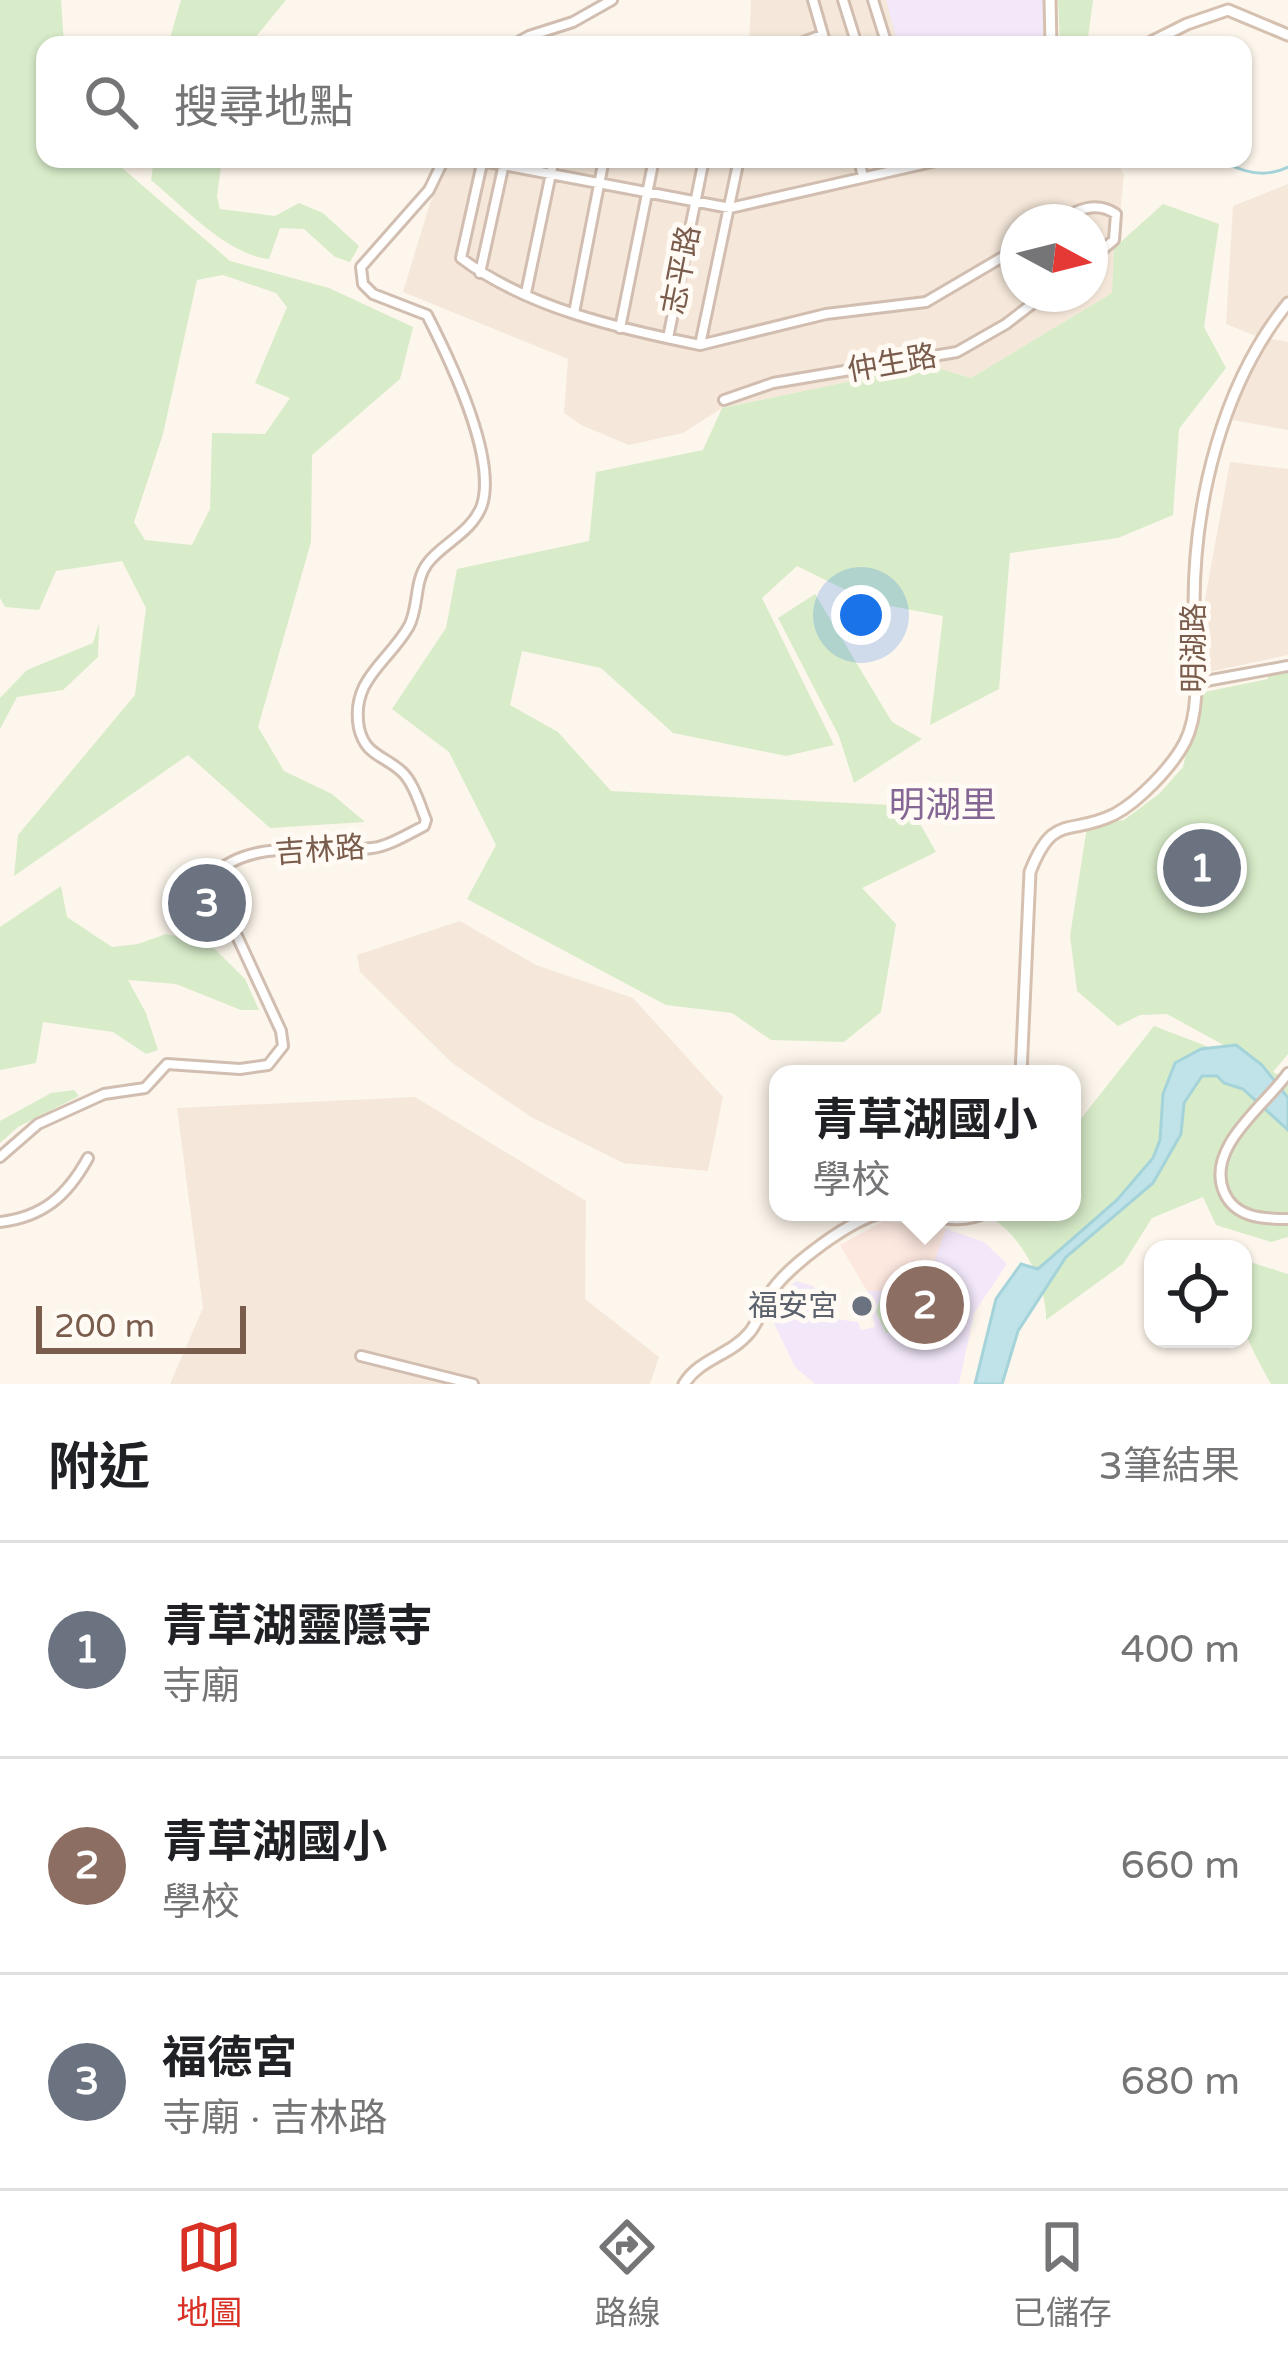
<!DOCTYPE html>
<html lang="zh-TW">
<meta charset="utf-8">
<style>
:root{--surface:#fff;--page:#f2f2f2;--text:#202124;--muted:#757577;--line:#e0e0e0;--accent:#d93025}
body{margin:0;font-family:"Varela Round","Noto Sans TC",sans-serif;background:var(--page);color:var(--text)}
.controls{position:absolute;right:36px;bottom:36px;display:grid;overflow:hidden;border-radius:24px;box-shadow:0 3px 9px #0004}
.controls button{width:108px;height:108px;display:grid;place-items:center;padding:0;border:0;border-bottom:3px solid var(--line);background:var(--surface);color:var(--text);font:60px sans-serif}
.compass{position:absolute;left:1000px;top:204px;width:108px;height:108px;border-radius:50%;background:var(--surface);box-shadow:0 3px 9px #0004;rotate:97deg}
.scale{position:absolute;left:36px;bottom:30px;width:210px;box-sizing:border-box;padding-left:12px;border:6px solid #7a5c4d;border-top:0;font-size:33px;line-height:42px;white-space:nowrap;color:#7a5c4d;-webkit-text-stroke:9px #fffaf3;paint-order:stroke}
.you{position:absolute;left:861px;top:615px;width:42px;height:42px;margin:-30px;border:9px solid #fff;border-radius:50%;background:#1a73e8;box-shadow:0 0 0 18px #1a73e833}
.badge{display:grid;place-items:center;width:78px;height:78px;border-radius:50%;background:var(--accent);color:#fff;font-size:39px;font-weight:700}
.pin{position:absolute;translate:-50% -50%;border:6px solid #fff;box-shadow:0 3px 12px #0006}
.popup{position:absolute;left:769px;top:1065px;width:312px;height:156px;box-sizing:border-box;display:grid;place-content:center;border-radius:24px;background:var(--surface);filter:drop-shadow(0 3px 9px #0005);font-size:39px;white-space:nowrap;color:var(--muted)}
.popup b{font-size:45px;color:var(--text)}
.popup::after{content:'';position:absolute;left:50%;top:100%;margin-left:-24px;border:24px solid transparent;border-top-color:var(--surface)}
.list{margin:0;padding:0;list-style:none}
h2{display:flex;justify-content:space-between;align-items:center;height:156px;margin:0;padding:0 48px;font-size:51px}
h2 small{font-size:39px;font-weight:400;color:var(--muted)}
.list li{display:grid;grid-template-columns:78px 1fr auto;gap:36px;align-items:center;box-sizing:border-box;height:216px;padding:0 48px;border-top:3px solid var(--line)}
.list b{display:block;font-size:45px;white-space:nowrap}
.list p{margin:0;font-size:39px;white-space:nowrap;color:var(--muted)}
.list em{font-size:39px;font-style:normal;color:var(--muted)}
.icon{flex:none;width:66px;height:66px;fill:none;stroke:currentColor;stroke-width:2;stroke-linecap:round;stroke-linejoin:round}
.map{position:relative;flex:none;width:1288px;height:1384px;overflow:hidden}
.search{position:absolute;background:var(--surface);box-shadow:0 3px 9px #0004;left:36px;right:36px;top:36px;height:132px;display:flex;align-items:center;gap:30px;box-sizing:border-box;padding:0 42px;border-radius:24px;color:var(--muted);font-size:45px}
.sheet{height:804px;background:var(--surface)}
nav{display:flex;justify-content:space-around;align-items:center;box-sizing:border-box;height:168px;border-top:3px solid var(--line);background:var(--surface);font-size:33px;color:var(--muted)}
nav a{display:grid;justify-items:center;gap:6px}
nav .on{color:var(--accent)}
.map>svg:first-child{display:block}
.residential{fill:#f5e8da;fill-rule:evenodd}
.commercial{fill:#fde8e0}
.education{fill:#f3e8fa}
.green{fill:#d8ecc9;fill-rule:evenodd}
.water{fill:#bfe3e8;stroke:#a5d3da;stroke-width:3}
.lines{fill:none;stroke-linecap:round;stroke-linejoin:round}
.stream{stroke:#a5d3da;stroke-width:3}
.street-casing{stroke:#d1beb0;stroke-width:14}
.secondary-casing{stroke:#d6c0b0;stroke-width:15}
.street{stroke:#fff;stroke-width:8}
.secondary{stroke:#fff;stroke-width:9}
.worship-dot{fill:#6b7280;stroke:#fffaf3;stroke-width:4.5}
.labels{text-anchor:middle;stroke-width:10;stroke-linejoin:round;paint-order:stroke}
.street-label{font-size:30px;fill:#7a5c4d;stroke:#fffaf3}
.worship-label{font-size:30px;fill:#5b616d;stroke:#fffaf3;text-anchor:end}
.quarter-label{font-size:36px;fill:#846695;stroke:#fffaf3}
</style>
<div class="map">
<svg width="1288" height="1384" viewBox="0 0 1288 1384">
<rect width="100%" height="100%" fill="#fdf6ec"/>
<path class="residential" d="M 751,0 L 1043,0 L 1043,45 L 749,45 Z
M 450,159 L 1116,159 L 1124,175 L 1112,293 L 971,378 L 928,365 L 722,408 L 683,433 L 629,445 L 581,425 L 564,413 L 568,359 L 403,292 L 430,203 ZM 1018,222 L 1090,222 L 1090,294 L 1018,294 Z
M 1288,184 L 1288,302 L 1263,337 L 1288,342 L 1288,430 L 1227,419 L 1261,338 L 1226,324 L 1233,206 Z
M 1230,462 L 1288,469 L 1288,655 L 1204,673 L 1200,627 Z
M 460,921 L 536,965 L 633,998 L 723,1097 L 708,1171 L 623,1163 L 531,1117 L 452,1063 L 360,972 L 357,955 Z
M 415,1097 L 586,1201 L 585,1299 L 659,1357 L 650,1384 L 170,1384 L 203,1308 L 177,1108 Z"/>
<path class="commercial" d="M 884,1221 L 946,1229 L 931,1273 L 892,1283 L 883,1291 L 867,1291 L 840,1245 Z"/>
<path class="education" d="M 886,0 L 1043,0 L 1043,45 L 898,45 Z
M 946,1229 L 984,1242 L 1007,1264 L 974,1313 L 959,1384 L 815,1384 L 795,1367 L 770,1315 L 779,1297 L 796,1281 L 813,1286 L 835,1319 L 858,1322 L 861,1330 L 875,1327 L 867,1291 L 883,1291 L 892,1283 L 930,1273 Z"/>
<path class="green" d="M 0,0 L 61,0 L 64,45 L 45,45 L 45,159 L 122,159 L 121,167 L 230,261 L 329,288 L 413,327 L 400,379 L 312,455 L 311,542 L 258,727 L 284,771 L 332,794 L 365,822 L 270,828 L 188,755 L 14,876 L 18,835 L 135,695 L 146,608 L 122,561 L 56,571 L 39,610 L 5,607 L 0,598 ZM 223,275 L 276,293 L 287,307 L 255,383 L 290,398 L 265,434 L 212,433 L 210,509 L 192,545 L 145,540 L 134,522 L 163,434 L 197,280 Z
M 181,0 L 286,0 L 249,45 L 168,45 Z
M 1058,0 L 1093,0 L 1087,45 L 1060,45 Z
M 154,159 L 222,159 L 217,197 L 220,209 L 275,216 L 299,203 L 323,213 L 359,246 L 350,262 L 335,257 L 304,229 L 280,228 L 269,259 C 226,254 184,207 151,180 Z
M 1163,204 L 1219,224 L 1204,327 L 1226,368 L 1179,429 L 1173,515 L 1118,538 L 1010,553 L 999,689 L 930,725 L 943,616 L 870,602 L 797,566 L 762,598 L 834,745 L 786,756 L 673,733 L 601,668 L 522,651 L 510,705 L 558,732 L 611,791 L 910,806 L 936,852 L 862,888 L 896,924 L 881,1012 L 844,1042 L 771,1040 L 732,1013 L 666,1005 L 467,899 L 496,845 L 449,752 L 392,709 L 446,628 L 457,569 L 589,541 L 596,472 L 703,450 L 722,408 L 928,365 L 971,378 L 1112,293 L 1114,248 Z
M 815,594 L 892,722 L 922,739 L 854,783 L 839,736 L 778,618 Z
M 99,623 L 98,657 L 63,690 L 17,697 L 0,729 L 0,698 L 27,670 L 93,643 Z
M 1288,666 L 1288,1054 L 1273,1072 L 1288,1079 L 1288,1237 L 1271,1242 L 1216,1225 L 1203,1197 L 1152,1218 L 1123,1264 L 1046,1320 C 1047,1285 1023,1238 993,1219 L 1002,1212 L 1072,1212 L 1072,1130 L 1154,1026 L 1269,1070 L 1167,1014 L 1140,1015 L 1118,1026 L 1077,991 L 1070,936 L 1087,827 L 1124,820 L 1159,794 L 1183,767 L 1200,693 L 1268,679 L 1267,671 Z
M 61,886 L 67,917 L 112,947 L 138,944 L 166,934 L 211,945 L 245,979 L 259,1010 L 241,1010 L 176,984 L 128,980 L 146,1013 L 158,1050 L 146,1054 L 113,1032 L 43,1022 L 36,1063 L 0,1070 L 0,927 Z
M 74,1090 L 79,1096 L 18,1127 L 0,1143 L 0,1121 L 51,1093 Z
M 1250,1262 L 1288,1274 L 1288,1384 L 1271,1384 C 1242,1331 1236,1324 1250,1262 Z
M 928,1279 L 942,1288 L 949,1311 L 886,1333 L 876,1312 L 881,1296 Z"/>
<path class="water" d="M 1236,1045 L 1262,1065 L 1288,1098 L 1288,1130 L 1243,1089 L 1224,1083 L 1217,1076 L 1202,1076 L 1184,1103 L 1181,1134 L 1153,1183 L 1066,1257 L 1018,1331 L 1002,1384 L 975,1384 L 996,1299 L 1021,1264 L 1038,1269 L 1117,1200 L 1153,1158 L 1160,1140 L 1163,1094 L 1175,1063 L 1201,1049 Z"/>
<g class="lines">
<path class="stream" d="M 1219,159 C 1241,172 1264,179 1288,167"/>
<g class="street-casing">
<path id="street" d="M 813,0 L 826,45
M 843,0 L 857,45
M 873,0 L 887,45
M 513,45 L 529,36 L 573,22 L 612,0
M 795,45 L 822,35
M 483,159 L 461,258 C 527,308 621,329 700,345 L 739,159
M 776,159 L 776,161
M 859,159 L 863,177
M 482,161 L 730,208 L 945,159
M 1058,222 C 1076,210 1096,200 1116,214 L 1114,240 L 1090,260
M 480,273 L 505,159
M 526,293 L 554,159
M 574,313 L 604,159
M 620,328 L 654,159
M 668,338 L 704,159
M 700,345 L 826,314 L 926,302 L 1018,248
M 724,400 L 773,383 L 957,352 L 1006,324 L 1045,294
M 1195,683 L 1288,666
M 1288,1073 C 1266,1105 1205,1147 1224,1192 C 1235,1218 1263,1219 1288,1219
M 0,1157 L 38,1124 L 104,1094 L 145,1088 L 167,1064 L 240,1069 L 268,1065 L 283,1046 L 281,1031 L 237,936 C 228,923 198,916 196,900 C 194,889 203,885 210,878 C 251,835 320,855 372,848 C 389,846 408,834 424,826 L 426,820 C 420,805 413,781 401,771 C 383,755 365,755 359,728 C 350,679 389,662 409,626 C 419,607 414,582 427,564 C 441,544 472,533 482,505 C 497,457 449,358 427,315 L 373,294 L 363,284 L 361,267 L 429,190 L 444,159
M 0,1222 C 43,1217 67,1196 88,1158
M 361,1356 L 473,1384"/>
</g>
<g class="secondary-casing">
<path id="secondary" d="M 1050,0 L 1051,45
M 1145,45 L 1187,24 L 1228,10 L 1288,35
M 1021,1074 L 1030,872 C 1054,811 1069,837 1115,814 C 1139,801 1172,767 1185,742 C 1204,704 1193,647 1194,605 C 1194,502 1222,384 1288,303
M 684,1384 C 699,1359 731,1355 749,1333 C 759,1322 763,1304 771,1292 C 788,1266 853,1217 885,1212 C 918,1208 955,1229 986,1212"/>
</g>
<use href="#street" class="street"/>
<use href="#secondary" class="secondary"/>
</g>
<circle class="worship-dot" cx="862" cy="1306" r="12"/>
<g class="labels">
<g class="street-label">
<text transform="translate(681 270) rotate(-79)" y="10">志平路</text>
<text transform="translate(892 363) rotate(-10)" y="10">仲生路</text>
<text transform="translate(1194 648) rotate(-90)" y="10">明湖路</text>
<text transform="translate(320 850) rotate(-4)" y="10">吉林路</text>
</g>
<g class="worship-label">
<text x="838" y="1316">福安宮</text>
</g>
<g class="quarter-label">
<text x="943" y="817">明湖里</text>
</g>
</g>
</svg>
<div class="controls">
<button><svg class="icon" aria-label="locate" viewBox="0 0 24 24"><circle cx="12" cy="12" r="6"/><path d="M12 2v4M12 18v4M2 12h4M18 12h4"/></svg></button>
</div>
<svg class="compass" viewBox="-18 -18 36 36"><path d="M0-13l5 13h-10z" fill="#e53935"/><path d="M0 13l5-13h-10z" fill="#757577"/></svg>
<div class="scale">200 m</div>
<div class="you"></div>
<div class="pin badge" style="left:1202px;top:868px;background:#6b7280">1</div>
<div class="pin badge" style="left:925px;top:1305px;background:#8d6e63">2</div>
<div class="popup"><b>青草湖國小</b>學校</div>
<div class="pin badge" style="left:207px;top:903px;background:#6b7280">3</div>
<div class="search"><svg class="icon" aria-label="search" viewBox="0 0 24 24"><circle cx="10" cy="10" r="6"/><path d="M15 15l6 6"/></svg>搜尋地點</div>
</div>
<section class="sheet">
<h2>附近<small>3筆結果</small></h2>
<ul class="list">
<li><span class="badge" style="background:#6b7280">1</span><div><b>青草湖靈隱寺</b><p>寺廟</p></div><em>400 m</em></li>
<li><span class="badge" style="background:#8d6e63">2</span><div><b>青草湖國小</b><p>學校</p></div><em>660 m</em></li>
<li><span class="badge" style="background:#6b7280">3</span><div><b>福德宮</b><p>寺廟 · 吉林路</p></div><em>680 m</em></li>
</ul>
</section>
<nav>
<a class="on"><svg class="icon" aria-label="map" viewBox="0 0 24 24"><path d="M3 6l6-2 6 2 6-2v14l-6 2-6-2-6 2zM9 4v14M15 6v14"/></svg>地圖</a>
<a><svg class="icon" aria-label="directions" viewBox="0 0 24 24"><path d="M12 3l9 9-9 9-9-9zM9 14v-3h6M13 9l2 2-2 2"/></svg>路線</a>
<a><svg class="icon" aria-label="saved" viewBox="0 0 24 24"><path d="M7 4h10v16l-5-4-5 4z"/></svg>已儲存</a>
</nav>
